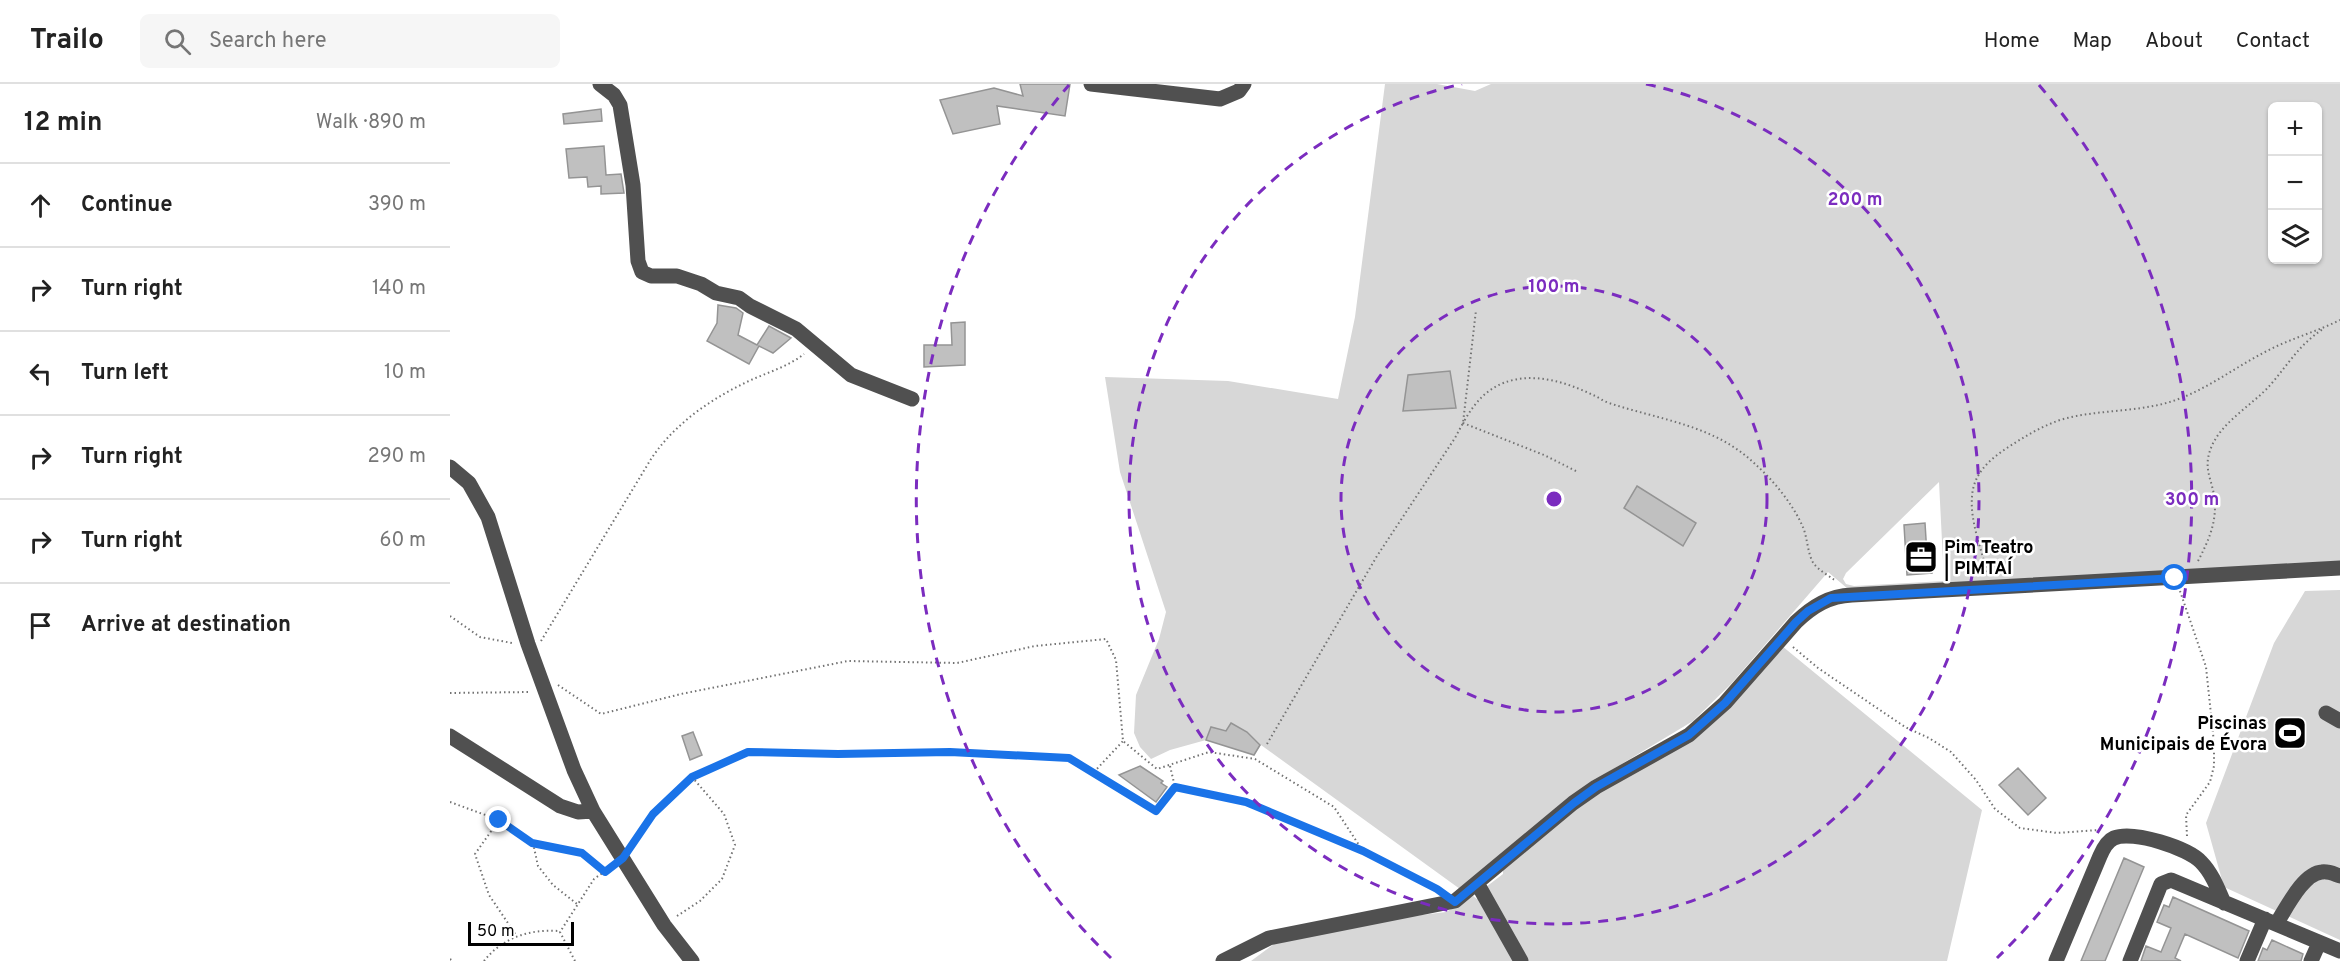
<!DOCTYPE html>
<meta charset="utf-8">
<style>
:root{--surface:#fff;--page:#f6f6f6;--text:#222;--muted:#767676;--line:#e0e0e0}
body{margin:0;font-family:Overpass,sans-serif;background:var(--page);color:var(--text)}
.controls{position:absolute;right:18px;top:18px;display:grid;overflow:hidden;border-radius:9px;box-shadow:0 2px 4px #0004}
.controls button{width:54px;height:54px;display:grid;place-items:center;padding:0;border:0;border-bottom:2px solid var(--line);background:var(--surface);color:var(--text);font:30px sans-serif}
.scale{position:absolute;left:18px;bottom:15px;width:106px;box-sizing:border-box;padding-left:6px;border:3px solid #000;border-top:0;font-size:16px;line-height:21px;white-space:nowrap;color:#000;-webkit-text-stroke:4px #fff;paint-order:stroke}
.stop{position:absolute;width:18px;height:18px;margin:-14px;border:4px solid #1a73e8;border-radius:50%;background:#fff}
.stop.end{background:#1a73e8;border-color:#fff;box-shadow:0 2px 6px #0008}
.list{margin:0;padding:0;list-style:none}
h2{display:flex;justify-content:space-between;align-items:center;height:78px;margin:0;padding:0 24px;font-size:26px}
h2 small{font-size:20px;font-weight:400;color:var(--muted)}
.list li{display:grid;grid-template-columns:39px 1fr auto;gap:18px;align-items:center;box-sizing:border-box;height:84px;padding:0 24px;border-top:2px solid var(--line)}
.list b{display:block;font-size:22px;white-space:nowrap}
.list em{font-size:20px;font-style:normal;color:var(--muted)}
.icon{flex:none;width:33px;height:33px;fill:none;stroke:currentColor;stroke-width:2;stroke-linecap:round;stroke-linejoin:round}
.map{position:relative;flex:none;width:1890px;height:877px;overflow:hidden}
header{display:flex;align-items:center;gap:36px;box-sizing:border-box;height:84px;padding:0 30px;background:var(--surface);border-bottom:2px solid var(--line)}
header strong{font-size:28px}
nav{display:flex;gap:33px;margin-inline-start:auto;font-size:21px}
.search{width:420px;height:54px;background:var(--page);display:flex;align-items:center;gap:15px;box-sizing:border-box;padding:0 21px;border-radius:9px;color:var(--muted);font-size:22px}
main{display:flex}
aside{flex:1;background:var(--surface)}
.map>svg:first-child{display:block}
.green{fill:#d7d7d7;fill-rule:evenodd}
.building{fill:#c0c0c0;stroke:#949494;stroke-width:1.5}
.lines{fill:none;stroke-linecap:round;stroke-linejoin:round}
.path{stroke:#727272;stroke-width:2;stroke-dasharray:1.5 3;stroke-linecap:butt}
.minor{stroke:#505050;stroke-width:15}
.route{stroke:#1a73e8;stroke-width:8}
.ring{fill:none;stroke:#7b2cbf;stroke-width:3;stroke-dasharray:10 8}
.labels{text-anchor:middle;stroke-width:5;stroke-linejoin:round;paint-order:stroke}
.poi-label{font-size:18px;font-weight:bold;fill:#000;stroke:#fff;text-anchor:start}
.centre{fill:#7b2cbf;stroke:#fff;stroke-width:3}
.ring-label{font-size:18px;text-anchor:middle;font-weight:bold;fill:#7b2cbf;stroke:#fff;stroke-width:5;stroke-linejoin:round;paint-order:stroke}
</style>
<header>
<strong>Trailo</strong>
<div class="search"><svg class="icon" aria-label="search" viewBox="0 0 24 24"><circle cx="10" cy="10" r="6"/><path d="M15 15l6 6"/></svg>Search here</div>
<nav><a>Home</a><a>Map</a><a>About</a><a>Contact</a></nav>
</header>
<main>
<aside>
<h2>12 min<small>Walk · 890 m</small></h2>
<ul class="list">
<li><svg class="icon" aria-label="ahead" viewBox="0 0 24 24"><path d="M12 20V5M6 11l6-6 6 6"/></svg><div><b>Continue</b></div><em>390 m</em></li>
<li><svg class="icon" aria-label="right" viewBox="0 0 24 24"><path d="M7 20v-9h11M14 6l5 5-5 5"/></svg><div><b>Turn right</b></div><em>140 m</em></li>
<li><svg class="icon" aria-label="left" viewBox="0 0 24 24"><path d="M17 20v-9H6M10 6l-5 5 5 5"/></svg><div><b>Turn left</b></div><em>10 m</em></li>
<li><svg class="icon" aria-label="right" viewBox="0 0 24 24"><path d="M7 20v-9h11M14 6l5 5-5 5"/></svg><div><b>Turn right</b></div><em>290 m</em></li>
<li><svg class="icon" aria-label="right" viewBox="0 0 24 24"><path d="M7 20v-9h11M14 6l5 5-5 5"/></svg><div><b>Turn right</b></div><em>60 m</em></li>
<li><svg class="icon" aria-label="arrive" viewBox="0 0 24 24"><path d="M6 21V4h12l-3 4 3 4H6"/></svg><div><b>Arrive at destination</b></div></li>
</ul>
</aside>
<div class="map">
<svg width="1890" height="877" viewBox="0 0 1890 877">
<rect width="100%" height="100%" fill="#fff"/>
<path class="green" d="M 935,0 L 987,0 L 1025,7 L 1041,0 L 1890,0 L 1890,478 L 1398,505 L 1378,488 L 1281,600 L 1243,637 L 1155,690 L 1010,805 L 811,661 L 804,671 L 756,656 L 720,666 L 701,675 L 690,663 L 684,649 L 686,611 L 709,555 L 716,528 L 670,388 L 655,293 L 778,297 L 888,315 L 905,233 ZM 1822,22 L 1868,22 L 1868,176 L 1822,176 ZM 1489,398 L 1494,497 L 1404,502 L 1396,500 L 1393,495 L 1396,489 Z
M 1890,506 L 1890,856 L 1774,803 L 1756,739 L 1824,559 L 1855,507 Z
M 1332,562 L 1532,726 L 1497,877 L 801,877 L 824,860 L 947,834 L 996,828 L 1023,812 L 1027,815 L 1038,807 L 1036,803 L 1053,790 L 1053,786 L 1142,711 L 1222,665 Z"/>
<path class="building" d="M 570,0 L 620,0 L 615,32 L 547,22 L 550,40 L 503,50 L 490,16 L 544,4 L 573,12 Z
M 151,25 L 152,37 L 114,40 L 113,30 Z
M 154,62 L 156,91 L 171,90 L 174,109 L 151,110 L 151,102 L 138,103 L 137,93 L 119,94 L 116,65 Z
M 268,221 L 286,224 L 293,229 L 288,251 L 307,261 L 319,242 L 341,254 L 323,269 L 309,262 L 299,280 L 257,257 L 267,239 Z
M 515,238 L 515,281 L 474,283 L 474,261 L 502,261 L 501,239 Z
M 1000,287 L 1006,324 L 953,327 L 958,291 Z
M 1187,402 L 1246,439 L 1233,462 L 1174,424 Z
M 1475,439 L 1477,471 L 1481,471 L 1482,489 L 1457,491 L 1454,441 Z
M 781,639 L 797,648 L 810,661 L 804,671 L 756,656 L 761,643 L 776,647 Z
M 243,648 L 252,671 L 240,676 L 232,652 Z
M 690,682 L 713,697 L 711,699 L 717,703 L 706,718 L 669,691 Z
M 1568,684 L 1596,714 L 1578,731 L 1549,701 Z
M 1674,774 L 1694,783 L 1655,877 L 1631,877 Z
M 1723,813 L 1799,847 L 1788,874 L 1735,850 L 1725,874 L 1731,877 L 1691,877 L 1696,862 L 1711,868 L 1721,844 L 1707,838 L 1714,821 L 1719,823 Z
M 1822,856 L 1853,870 L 1851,877 L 1808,877 L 1813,864 L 1817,866 Z"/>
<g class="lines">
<path class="path" d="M 1126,387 L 1094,371 L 1013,339 C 1025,318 1038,302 1063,296 C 1090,290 1118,299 1143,311 C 1148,313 1153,317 1159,319 C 1210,336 1265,341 1305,380 C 1323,396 1342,419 1352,441 C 1358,453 1357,470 1364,480 C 1370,487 1379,492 1386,497
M 1748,477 C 1759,456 1768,436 1764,411 C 1762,399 1756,387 1758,375 C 1763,341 1802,323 1822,299 C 1839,279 1850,260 1873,245
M 1537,488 C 1531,464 1520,437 1522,413 C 1523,391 1538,377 1554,366 C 1572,354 1590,343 1610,336 C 1647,325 1686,329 1723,317 C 1756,306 1784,284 1815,268 C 1839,255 1866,248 1890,236
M 1730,507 L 1756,583 L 1764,659 L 1764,682 L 1760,698 L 1736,731 L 1737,752
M 0,532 L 30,553 L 62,559
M 91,557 L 201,375 C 225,339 262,314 301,296 C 319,288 339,282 354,270
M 1343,563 L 1368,584 L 1455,643 L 1479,654 L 1501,668 L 1526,696 L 1545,725 L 1570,744 L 1607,749 L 1648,746
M 108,601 L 151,630 L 231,610 L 398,577 L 507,579 L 585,562 L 656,555 L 666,576 L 673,657 L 707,685 L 759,668 L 805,675 L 884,723 L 913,767 L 986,805
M 0,609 L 81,608
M 817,660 L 927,472 L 1005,354 L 1013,339 L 1026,226
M 720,682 L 725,703
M 644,688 L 673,657
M 0,718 L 49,736 L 83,759 L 132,769 L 155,788
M 49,736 L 25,770 L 39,811 L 66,851
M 83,759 L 88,782 L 103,801 L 127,820
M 181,762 L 203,730 L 242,693 L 298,668 L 388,670 L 500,668 L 619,674 L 706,727 L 725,703 L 796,718 L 913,767
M 227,832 L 250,817 L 272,795 L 285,761 L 274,730 L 242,693
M 0,875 L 3,877
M 34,877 C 52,854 79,845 108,847
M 125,877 L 110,848 L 144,795 L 161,783"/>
<path class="minor" d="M 150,0 L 164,11 L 170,21 L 183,101 L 188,177 L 192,188 L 201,192 L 227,192 L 251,200 L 266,209 L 289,214 L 300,222 L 346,245 L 401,291 L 462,315
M 641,0 L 770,15 L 789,7 L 794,0
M 0,383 L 19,399 L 38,433 L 78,560 L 124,686 L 143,727 L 214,841 L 242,877
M 1876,629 L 1890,637
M 0,652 L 110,722 L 128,728 L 143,727
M 1027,799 L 1071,877
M 1826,840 C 1836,825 1853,789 1872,788 C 1878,787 1884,790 1890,792
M 773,877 L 819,854 L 1005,817 L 1123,719 L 1146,703 L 1239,651 L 1275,619 L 1346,538 C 1363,522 1379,512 1402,511 L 1890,484
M 1606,877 L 1650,772 C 1653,765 1657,757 1664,754 C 1683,746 1738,764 1751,778 C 1762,789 1768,805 1774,819
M 1680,877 L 1711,800 L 1721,796 L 1890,867
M 1797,877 L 1815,835
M 1861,877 L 1869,859"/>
</g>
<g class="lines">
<path class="route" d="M 49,736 L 82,759 L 132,769 L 155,788 L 173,774 L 203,730 L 242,693 L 298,668 L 388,670 L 500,668 L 619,674 L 706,727 L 725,703 L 796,718 L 913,767 L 987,805 L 1005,818 L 1124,719 L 1146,703 L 1239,651 L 1275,619 L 1346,538 L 1358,527 L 1381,514 L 1725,494"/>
</g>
<g class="ring">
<circle cx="1104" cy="415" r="213"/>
<path d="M1196 0A425 425 0 1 1 1012 0"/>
<path d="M661 874A638 638 0 0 1 619 1M1589 1A638 638 0 0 1 1547 874"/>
</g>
<defs>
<g id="office-square" transform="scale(1.725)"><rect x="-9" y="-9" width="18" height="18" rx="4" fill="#000" stroke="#fff"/><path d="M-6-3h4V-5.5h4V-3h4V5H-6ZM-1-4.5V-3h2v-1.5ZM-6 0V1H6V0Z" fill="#fff"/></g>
<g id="stadium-square" transform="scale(1.725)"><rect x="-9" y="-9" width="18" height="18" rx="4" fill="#000" stroke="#fff"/><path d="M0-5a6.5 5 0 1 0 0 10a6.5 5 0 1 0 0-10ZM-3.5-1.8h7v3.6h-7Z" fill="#fff"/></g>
</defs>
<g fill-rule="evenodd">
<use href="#office-square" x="1471" y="473"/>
<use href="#stadium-square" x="1840" y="649"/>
</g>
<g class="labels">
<g class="poi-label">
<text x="1494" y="469">Pim Teatro<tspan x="1494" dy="21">| PIMTAÍ</tspan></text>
<text x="1817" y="645" text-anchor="end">Piscinas<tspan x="1817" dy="21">Municipais de Évora</tspan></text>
</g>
</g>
<circle cx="1104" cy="415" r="9" class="centre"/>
<g class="ring-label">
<text x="1405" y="121">200 m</text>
<text x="1104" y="208">100 m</text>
<text x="1742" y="421">300 m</text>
</g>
</svg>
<div class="controls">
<button>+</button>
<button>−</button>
<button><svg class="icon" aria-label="layers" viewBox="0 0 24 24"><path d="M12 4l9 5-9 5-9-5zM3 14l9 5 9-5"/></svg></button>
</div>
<div class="scale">50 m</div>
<div class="stop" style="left:1725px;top:494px"></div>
<div class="stop end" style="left:49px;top:736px"></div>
</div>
</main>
